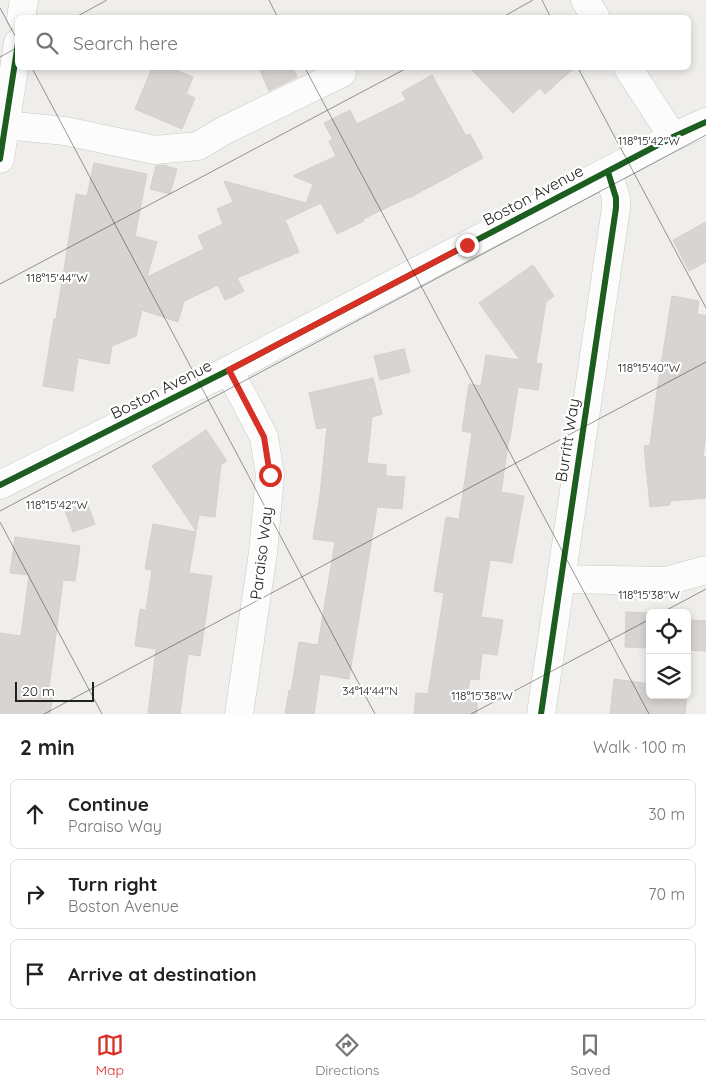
<!DOCTYPE html>
<meta charset="utf-8">
<style>
:root{--surface:#fff;--page:#f6f6f6;--text:#222;--muted:#767676;--line:#e0e0e0;--accent:#d93025}
body{margin:0;font-family:Quicksand,sans-serif;background:var(--page);color:var(--text)}
.controls{position:absolute;right:15px;bottom:15px;display:grid;overflow:hidden;border-radius:8px;box-shadow:0 2px 8px #0003}
.controls button{width:45px;height:45px;display:grid;place-items:center;padding:0;border:0;border-bottom:1px solid var(--line);background:var(--surface);color:var(--text);font:25px sans-serif}
.scale{position:absolute;left:15px;bottom:12px;width:79px;box-sizing:border-box;padding-left:5px;border:2px solid #222;border-top:0;font-size:14px;line-height:18px;white-space:nowrap;color:#222;-webkit-text-stroke:4px #fff;paint-order:stroke}
.stop{position:absolute;width:15px;height:15px;margin:-11px;border:4px solid #d93025;border-radius:50%;background:#fff}
.stop.end{background:#d93025;border-color:#fff;box-shadow:0 1px 5px #0008}
.list{margin:0;padding:0;list-style:none}
h2{display:flex;justify-content:space-between;align-items:center;height:65px;margin:0;padding:0 20px;font-size:21px}
h2 small{font-size:16px;font-weight:400;color:var(--muted)}
.list li{display:grid;grid-template-columns:32px 1fr auto;gap:15px;align-items:center;box-sizing:border-box;height:70px;margin:0 10px 10px;padding:0 10px;border:1px solid var(--line);border-radius:8px}
.list b{display:block;font-size:19px;white-space:nowrap}
.list p{margin:0;font-size:16px;white-space:nowrap;color:var(--muted)}
.list em{font-size:16px;font-style:normal;color:var(--muted)}
.icon{flex:none;width:28px;height:28px;fill:none;stroke:currentColor;stroke-width:2;stroke-linecap:round;stroke-linejoin:round}
.map{position:relative;flex:none;width:706px;height:714px;overflow:hidden}
.search{position:absolute;background:var(--surface);box-shadow:0 2px 8px #0003;left:15px;right:15px;top:15px;height:55px;display:flex;align-items:center;gap:12px;box-sizing:border-box;padding:0 18px;border-radius:8px;color:var(--muted);font-size:19px}
.sheet{height:305px;background:var(--surface)}
nav{display:flex;justify-content:space-around;align-items:center;box-sizing:border-box;height:70px;border-top:1px solid var(--line);background:var(--surface);font-size:14px;color:var(--muted)}
nav a{display:grid;justify-items:center;gap:2px}
nav .on{color:var(--accent)}
.map>svg:first-child{display:block}
.building{fill:#d7d4d2;stroke:#d3d0cc}
.lines{fill:none;stroke-linecap:round;stroke-linejoin:round}
.minor-casing{stroke:#c9c8c7;stroke-width:29}
.minor{stroke:#fdfcfc;stroke-width:28}
.cycleway-casing{stroke:#fff;stroke-width:9}
.cycleway{stroke:#1b5e20;stroke-width:6}
.route{stroke:#d93025;stroke-width:6}
.ticks{fill:none;stroke:#222;stroke-width:1;stroke-opacity:0.45}
.labels{text-anchor:middle;stroke-width:4.5;stroke-linejoin:round;paint-order:stroke}
.street-label{font-size:16px;fill:#222;stroke:#fff}
.ticks-label{font-size:12px;text-anchor:middle;fill:#222;stroke:#fff;stroke-width:4.5;stroke-linejoin:round;paint-order:stroke}
</style>
<div class="map">
<svg width="706" height="714" viewBox="0 0 706 714">
<rect width="100%" height="100%" fill="#f0eeeb"/>
<path class="building" d="M 152,68 L 170,68 L 193,77 L 186,94 L 195,98 L 182,129 L 135,109 Z
M 259,68 L 293,68 L 297,77 L 269,91 Z
M 470,68 L 574,68 L 545,94 L 540,88 L 513,113 Z
M 432,75 L 466,136 L 470,134 L 483,158 L 409,198 L 409,197 L 363,219 L 364,221 L 337,234 L 321,203 L 285,220 L 299,252 L 237,278 L 244,291 L 225,300 L 218,285 L 184,301 L 178,322 L 142,310 L 136,336 L 112,346 L 109,364 L 78,358 L 73,391 L 43,386 L 54,319 L 56,319 L 76,194 L 87,196 L 94,163 L 147,174 L 135,236 L 157,242 L 147,277 L 204,249 L 198,236 L 223,224 L 217,209 L 233,202 L 224,181 L 306,203 L 313,184 L 293,176 L 336,156 L 329,141 L 333,140 L 324,123 L 350,110 L 357,124 L 406,100 L 402,92 Z
M 163,165 L 177,169 L 170,194 L 150,189 L 156,166 Z
M 706,222 L 706,262 L 689,271 L 673,240 Z
M 533,265 L 554,296 L 546,302 L 536,363 L 542,364 L 538,390 L 518,387 L 510,439 L 509,438 L 501,492 L 524,496 L 512,563 L 490,560 L 481,617 L 503,620 L 497,655 L 482,653 L 479,680 L 470,679 L 467,699 L 477,701 L 477,714 L 414,714 L 416,693 L 428,694 L 444,593 L 434,591 L 446,517 L 459,519 L 472,433 L 462,431 L 469,384 L 481,386 L 486,355 L 520,360 L 479,303 Z
M 672,296 L 699,301 L 697,314 L 706,316 L 706,433 L 703,457 L 706,457 L 706,498 L 670,501 L 670,505 L 650,507 L 644,446 L 650,445 L 658,384 Z
M 404,349 L 410,372 L 380,380 L 374,356 Z
M 373,378 L 382,414 L 372,417 L 367,463 L 386,465 L 386,476 L 405,477 L 402,509 L 377,507 L 349,679 L 320,674 L 314,714 L 285,714 L 289,690 L 291,691 L 299,642 L 318,645 L 335,542 L 313,539 L 320,495 L 327,427 L 317,429 L 309,393 Z
M 206,430 L 227,461 L 221,464 L 215,517 L 199,515 L 196,531 L 152,466 Z
M 86,500 L 95,524 L 73,532 L 64,508 Z
M 153,524 L 196,532 L 189,573 L 212,576 L 200,656 L 188,654 L 180,714 L 148,714 L 156,649 L 135,646 L 140,609 L 146,610 L 152,570 L 145,569 Z
M 15,537 L 80,546 L 75,581 L 63,580 L 49,687 L 54,688 L 50,714 L 0,714 L 0,633 L 21,636 L 29,575 L 10,573 Z
M 626,612 L 649,613 L 650,648 L 625,647 Z
M 687,620 L 706,621 L 706,651 L 687,650 Z
M 614,679 L 650,684 L 650,695 L 687,695 L 685,714 L 610,714 Z"/>
<g class="lines">
<g class="minor-casing">
<path id="minor" d="M 585,0 L 596,18
M 21,18 L 24,0
M 628,68 L 673,137
M 5,125 L 65,131 L 155,150 L 198,146 L 225,130 L 342,73
M 0,159 L 18,43
M 229,370 L 264,437 L 270,475 L 263,553 L 239,714
M 0,485 L 229,370 L 673,137 L 706,122
M 561,579 L 666,581 L 706,570
M 541,714 L 616,208 L 616,198 L 608,172"/>
</g>
<use href="#minor" class="minor"/>
<g class="cycleway-casing">
<path id="cycleway" d="M 0,159 L 18,43
M 0,485 L 229,370 L 673,137 L 706,122
M 541,714 L 616,208 L 616,198 L 608,172"/>
</g>
<use href="#cycleway" class="cycleway"/>
</g>
<g class="lines">
<path class="route" d="M 270,475 L 264,437 L 229,370 L 467,245"/>
</g>
<path class="ticks" d="M 269,0 L 278,18M 542,0 L 551,18M 0,8 L 18,41M 74,18 L 107,0M 501,18 L 533,0M 0,57 L 18,47M 32,68 L 375,714M 305,68 L 649,714M 578,68 L 706,308M 0,284 L 407,68M 0,511 L 706,135M 0,522 L 102,714M 661,613 L 706,589M 44,714 L 706,362M 471,714 L 650,619"/>
<g class="labels">
<g class="street-label">
<text transform="translate(533 195) rotate(-28)" y="6">Boston Avenue</text>
<text transform="translate(161 389) rotate(-27)" y="6">Boston Avenue</text>
<text transform="translate(567 440) rotate(-81)" y="6">Burritt Way</text>
<text transform="translate(261 553) rotate(-83)" y="6">Paraiso Way</text>
</g>
</g>
<g class="ticks-label">
<text x="649" y="145">118°15'42"W</text>
<text x="57" y="282">118°15'44"W</text>
<text x="649" y="372">118°15'40"W</text>
<text x="57" y="509">118°15'42"W</text>
<text x="649" y="599">118°15'38"W</text>
<text x="370" y="695">34°14'44"N</text>
<text x="482" y="700">118°15'38"W</text>
</g>
</svg>
<div class="controls">
<button><svg class="icon" aria-label="locate" viewBox="0 0 24 24"><circle cx="12" cy="12" r="6"/><path d="M12 2v4M12 18v4M2 12h4M18 12h4"/></svg></button>
<button><svg class="icon" aria-label="layers" viewBox="0 0 24 24"><path d="M12 4l9 5-9 5-9-5zM3 14l9 5 9-5"/></svg></button>
</div>
<div class="scale">20 m</div>
<div class="stop" style="left:270px;top:475px"></div>
<div class="stop end" style="left:467px;top:245px"></div>
<div class="search"><svg class="icon" aria-label="search" viewBox="0 0 24 24"><circle cx="10" cy="10" r="6"/><path d="M15 15l6 6"/></svg>Search here</div>
</div>
<section class="sheet">
<h2>2 min<small>Walk · 100 m</small></h2>
<ul class="list">
<li><svg class="icon" aria-label="ahead" viewBox="0 0 24 24"><path d="M12 20V5M6 11l6-6 6 6"/></svg><div><b>Continue</b><p>Paraiso Way</p></div><em>30 m</em></li>
<li><svg class="icon" aria-label="right" viewBox="0 0 24 24"><path d="M7 20v-9h11M14 6l5 5-5 5"/></svg><div><b>Turn right</b><p>Boston Avenue</p></div><em>70 m</em></li>
<li><svg class="icon" aria-label="arrive" viewBox="0 0 24 24"><path d="M6 21V4h12l-3 4 3 4H6"/></svg><div><b>Arrive at destination</b></div></li>
</ul>
</section>
<nav>
<a class="on"><svg class="icon" aria-label="map" viewBox="0 0 24 24"><path d="M3 6l6-2 6 2 6-2v14l-6 2-6-2-6 2zM9 4v14M15 6v14"/></svg>Map</a>
<a><svg class="icon" aria-label="directions" viewBox="0 0 24 24"><path d="M12 3l9 9-9 9-9-9zM9 14v-3h6M13 9l2 2-2 2"/></svg>Directions</a>
<a><svg class="icon" aria-label="saved" viewBox="0 0 24 24"><path d="M7 4h10v16l-5-4-5 4z"/></svg>Saved</a>
</nav>
